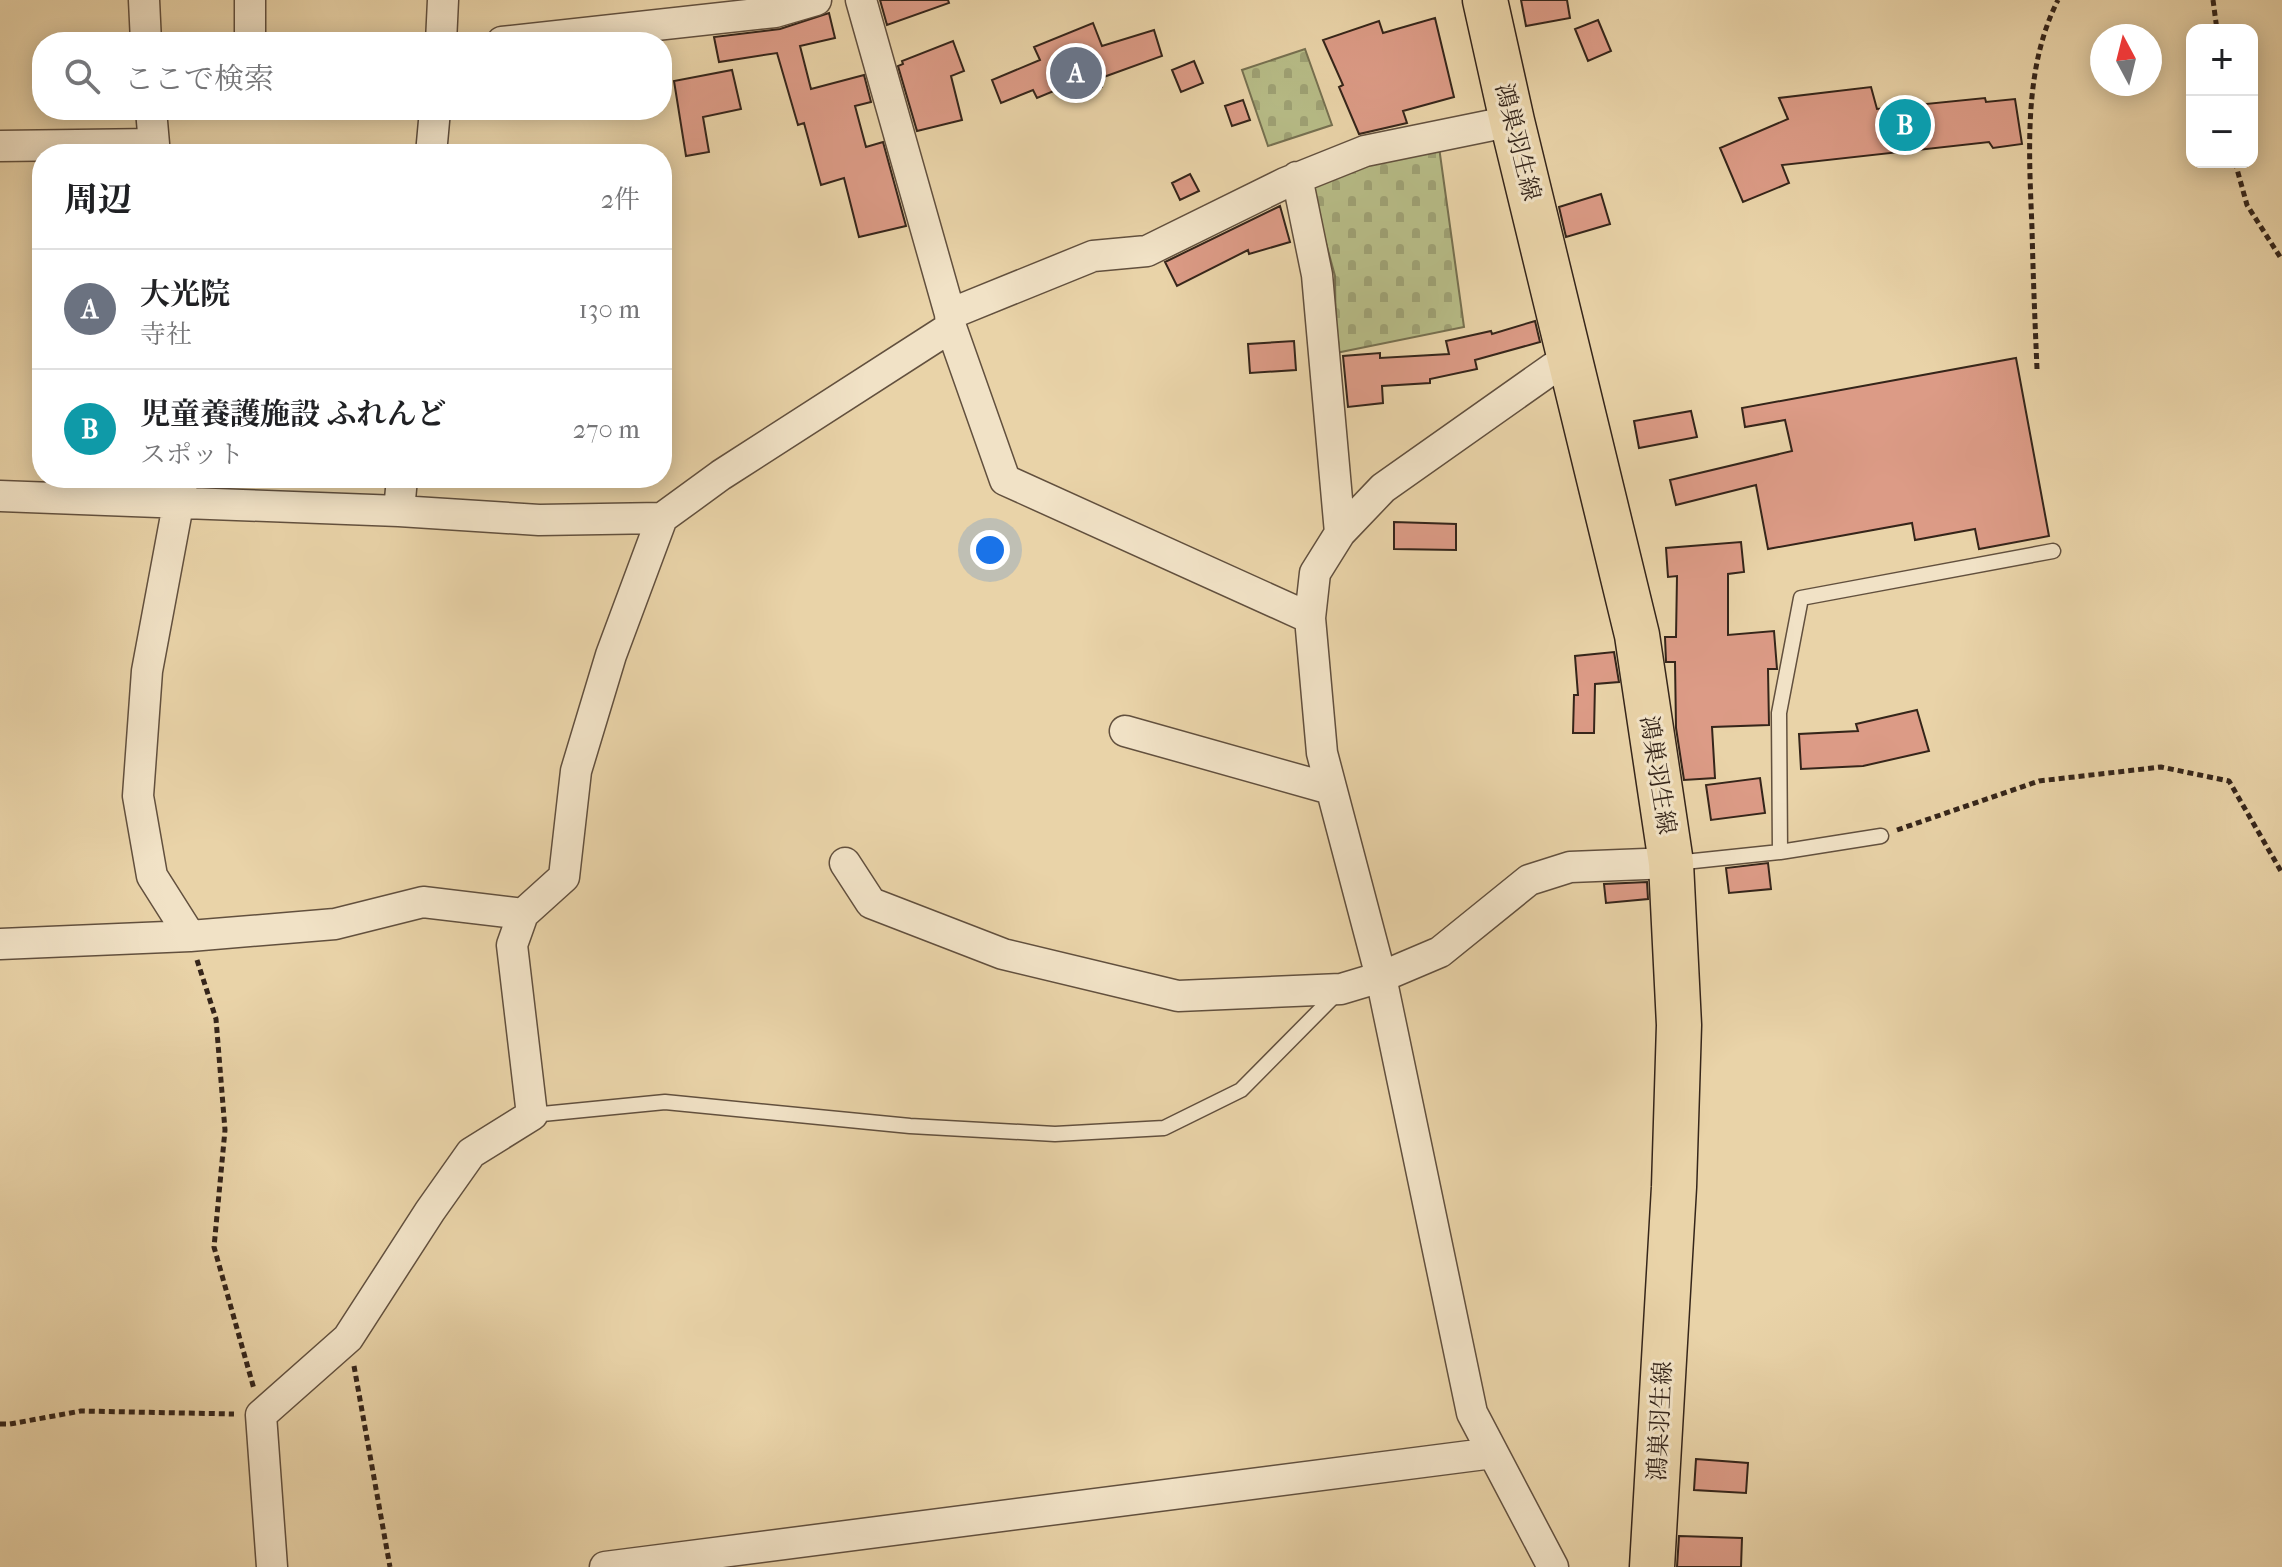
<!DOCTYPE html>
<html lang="ja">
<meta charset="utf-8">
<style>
:root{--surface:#fff;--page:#f6f6f6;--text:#202124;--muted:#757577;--line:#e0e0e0;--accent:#8f2418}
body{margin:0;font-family:"IM FELL French Canon","Noto Serif JP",serif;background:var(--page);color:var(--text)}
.controls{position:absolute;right:24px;top:24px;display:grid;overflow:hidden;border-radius:16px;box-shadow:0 4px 20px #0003}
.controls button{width:72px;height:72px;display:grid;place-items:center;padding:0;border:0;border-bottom:2px solid var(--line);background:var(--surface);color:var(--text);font:40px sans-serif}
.compass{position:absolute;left:2090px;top:24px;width:72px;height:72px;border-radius:50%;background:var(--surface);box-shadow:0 4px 20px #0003;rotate:353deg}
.you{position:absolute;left:990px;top:550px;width:28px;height:28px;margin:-20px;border:6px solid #fff;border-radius:50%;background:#1a73e8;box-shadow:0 0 0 12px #1a73e833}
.badge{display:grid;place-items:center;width:52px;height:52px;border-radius:50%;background:var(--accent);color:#fff;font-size:26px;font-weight:700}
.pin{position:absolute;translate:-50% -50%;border:4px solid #fff;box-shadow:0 2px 8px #0006}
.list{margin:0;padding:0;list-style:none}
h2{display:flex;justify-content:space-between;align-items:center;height:104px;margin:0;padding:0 32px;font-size:34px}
h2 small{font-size:26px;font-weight:400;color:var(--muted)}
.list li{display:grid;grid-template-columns:52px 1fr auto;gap:24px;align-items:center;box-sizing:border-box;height:120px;padding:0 32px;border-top:2px solid var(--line)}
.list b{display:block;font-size:30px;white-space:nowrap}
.list p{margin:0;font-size:26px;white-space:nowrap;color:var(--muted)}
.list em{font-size:26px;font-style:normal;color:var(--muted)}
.icon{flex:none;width:44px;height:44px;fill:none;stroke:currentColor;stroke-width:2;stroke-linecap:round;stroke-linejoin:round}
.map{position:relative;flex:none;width:2282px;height:1567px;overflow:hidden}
.search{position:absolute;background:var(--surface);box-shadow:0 4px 20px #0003;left:32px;top:32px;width:640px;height:88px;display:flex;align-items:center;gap:20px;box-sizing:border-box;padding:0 28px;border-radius:32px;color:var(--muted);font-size:30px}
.panel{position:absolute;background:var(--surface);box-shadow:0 4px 20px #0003;left:32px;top:144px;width:640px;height:344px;border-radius:32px}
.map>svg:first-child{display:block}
.cemetery{fill:url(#cemetery-stones);stroke:#767050;stroke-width:2}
.building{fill:#dc9b86;stroke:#35251a;stroke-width:2}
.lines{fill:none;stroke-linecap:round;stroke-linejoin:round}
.service-casing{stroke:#62503e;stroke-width:17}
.minor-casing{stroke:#62503e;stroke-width:33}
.primary-casing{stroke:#35251a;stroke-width:47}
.path{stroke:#35251a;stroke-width:5;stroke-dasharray:6 4;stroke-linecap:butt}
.service{stroke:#f1e2c6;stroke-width:14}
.minor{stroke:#f1e2c6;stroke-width:30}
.primary{stroke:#e9d3a8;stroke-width:44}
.labels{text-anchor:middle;stroke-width:6;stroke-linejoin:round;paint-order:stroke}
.street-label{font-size:24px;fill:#35251a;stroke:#f1e2c6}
</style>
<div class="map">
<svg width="2282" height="1567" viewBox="0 0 2282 1567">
<defs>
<pattern id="cemetery-stones" width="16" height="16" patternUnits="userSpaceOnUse" patternTransform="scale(2)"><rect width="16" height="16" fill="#b7bc87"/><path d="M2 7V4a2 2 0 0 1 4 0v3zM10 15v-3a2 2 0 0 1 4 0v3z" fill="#9ea174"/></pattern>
</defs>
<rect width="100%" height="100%" fill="#e9d3a8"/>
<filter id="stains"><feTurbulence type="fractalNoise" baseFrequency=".0025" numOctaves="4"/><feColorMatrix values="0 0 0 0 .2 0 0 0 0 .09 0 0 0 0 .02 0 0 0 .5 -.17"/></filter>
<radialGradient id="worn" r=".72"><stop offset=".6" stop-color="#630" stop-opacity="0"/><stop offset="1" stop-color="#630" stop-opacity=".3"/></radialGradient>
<path class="cemetery" d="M 1305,49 L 1332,125 L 1268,146 L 1242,70 Z
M 1439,147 L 1464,327 L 1336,353 L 1335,276 L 1316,207 L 1314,179 Z"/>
<path class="building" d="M 880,0 L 948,0 L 949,3 L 887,25 Z
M 1521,0 L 1567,0 L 1570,18 L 1526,26 Z
M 829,13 L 835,38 L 800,46 L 811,89 L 864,75 L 871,102 L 855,106 L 866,147 L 883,142 L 906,226 L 859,237 L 844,178 L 821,185 L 804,123 L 798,125 L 777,53 L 719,62 L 714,37 L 780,29 Z
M 1435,18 L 1454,97 L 1403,111 L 1407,123 L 1359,134 L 1339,87 L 1343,85 L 1323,40 L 1379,21 L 1383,33 Z
M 1598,20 L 1611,51 L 1588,61 L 1575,29 Z
M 1093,23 L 1102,46 L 1154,30 L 1162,56 L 1101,78 L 1102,87 L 1070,101 L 1066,89 L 1057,93 L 1056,90 L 1037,98 L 1033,90 L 1001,103 L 992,80 L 1040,60 L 1034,47 Z
M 953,41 L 964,71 L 951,76 L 962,120 L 917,131 L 898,66 L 903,64 L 902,61 Z
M 1194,61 L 1203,83 L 1181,92 L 1172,70 Z
M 732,70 L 741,109 L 703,117 L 709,152 L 686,156 L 674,81 Z
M 1871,87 L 1877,109 L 1985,98 L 1986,102 L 2015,99 L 2022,144 L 1993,148 L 1989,142 L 1782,165 L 1789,183 L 1743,202 L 1720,148 L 1788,119 L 1779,98 Z
M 1243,100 L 1250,120 L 1232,126 L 1225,106 Z
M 1190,174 L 1199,191 L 1180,200 L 1172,183 Z
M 1601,194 L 1610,224 L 1566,237 L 1559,207 Z
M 1280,206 L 1290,242 L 1249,254 L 1248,250 L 1177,286 L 1165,262 Z
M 1535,321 L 1540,342 L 1475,360 L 1477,369 L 1430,379 L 1430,383 L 1382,386 L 1383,403 L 1348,407 L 1343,356 L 1380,353 L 1380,358 L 1449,354 L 1446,341 L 1491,331 L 1492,334 Z
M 1294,341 L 1296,370 L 1250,373 L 1248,344 Z
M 2016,358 L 2049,536 L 1979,549 L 1975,529 L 1915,540 L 1912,523 L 1768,549 L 1756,485 L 1676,505 L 1670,480 L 1792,451 L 1785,420 L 1745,427 L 1742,408 Z
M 1691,411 L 1697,437 L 1639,448 L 1634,421 Z
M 1394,522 L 1456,524 L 1456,550 L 1394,549 Z
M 1741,542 L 1744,572 L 1728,574 L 1728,635 L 1774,631 L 1777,669 L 1768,669 L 1769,725 L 1712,727 L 1715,778 L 1684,780 L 1676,728 L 1675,662 L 1666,662 L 1665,637 L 1676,637 L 1677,576 L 1668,577 L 1666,548 Z
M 1614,652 L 1619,682 L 1595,684 L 1594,733 L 1573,733 L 1574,695 L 1578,695 L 1575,656 Z
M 1917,710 L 1929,751 L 1863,766 L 1801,769 L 1799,734 L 1858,731 L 1856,724 Z
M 1760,778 L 1765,813 L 1711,820 L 1706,785 Z
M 1768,863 L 1771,889 L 1729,893 L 1726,868 Z
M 1647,882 L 1648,899 L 1606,903 L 1604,884 Z
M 1696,1459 L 1748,1463 L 1746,1493 L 1694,1490 Z
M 1679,1536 L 1742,1538 L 1741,1567 L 1677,1567 Z"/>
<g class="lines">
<g class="service-casing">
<path id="service" d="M 1780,852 L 1779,713 L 1801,598 L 2053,551
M 1675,863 L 1780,852 L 1881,836
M 532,1115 L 665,1102 L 910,1126 L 1055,1134 L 1164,1128 L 1241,1090 L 1339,991"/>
</g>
<g class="minor-casing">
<path id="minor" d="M 144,0 L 146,42
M 861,0 L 950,314
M 250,42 L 250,0
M 441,42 L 443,0
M 502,42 L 775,12 L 816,0
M 0,146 L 154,144 L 151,110
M 431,154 L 435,110
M 1297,177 L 1317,275 L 1340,533
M 951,327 L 1005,480 L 1310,618
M 183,478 L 147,671 L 138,796 L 152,876 L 190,936
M 0,496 L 399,511 L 402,478
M 399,511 L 539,520 L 662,518 L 721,475 L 951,327 L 950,314 L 1093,256 L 1147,251 L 1285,183 L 1365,151 L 1512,121
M 1125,731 L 1331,789
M 845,863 L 871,903 L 1003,954 L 1178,996 L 1341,989 L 1381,977 L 1440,952 L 1529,880 L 1570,867 L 1671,863
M 0,944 L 190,936 L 335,924 L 423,902 L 523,914 L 564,877 L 576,771 L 611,655 L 662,518
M 272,1567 L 261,1415 L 348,1338 L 430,1211 L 471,1153 L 532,1115 L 512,945 L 523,914
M 605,1567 L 1493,1453
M 1553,1567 L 1472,1413 L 1381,977 L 1322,753 L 1310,618 L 1315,573 L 1340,533 L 1383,488 L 1553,368 L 1571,360"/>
</g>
<g class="primary-casing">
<path id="primary" d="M 1485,0 L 1512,121 L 1637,635 L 1671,863 L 1679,1025 L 1674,1187 L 1652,1567"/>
</g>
<path class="path" d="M 2213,0 L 2217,30
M 2235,162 L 2247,205 L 2282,260
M 2037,369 C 2035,322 2033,275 2032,228 C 2029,153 2023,69 2058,0
M 1897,830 L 2039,781 L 2161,767 L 2229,781 L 2282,873
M 197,960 L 216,1019 L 225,1130 L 214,1247 L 254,1389
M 354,1366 L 390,1567
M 0,1424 L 10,1424 L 81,1411 L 234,1414"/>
<use href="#service" class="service"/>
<use href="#minor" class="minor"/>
<use href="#primary" class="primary"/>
</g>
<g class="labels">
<g class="street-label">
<text transform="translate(1518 142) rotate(76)" y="8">鴻巣羽生線</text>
<text transform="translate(1658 775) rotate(81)" y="8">鴻巣羽生線</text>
<text transform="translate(1660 1421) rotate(-87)" y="8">鴻巣羽生線</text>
</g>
</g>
<rect width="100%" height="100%" filter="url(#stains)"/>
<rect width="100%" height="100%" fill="url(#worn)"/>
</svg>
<div class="controls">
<button>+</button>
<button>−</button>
</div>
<svg class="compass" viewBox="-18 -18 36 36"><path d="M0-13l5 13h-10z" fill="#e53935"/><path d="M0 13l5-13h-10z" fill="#757577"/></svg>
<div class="you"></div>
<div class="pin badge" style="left:1076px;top:73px;background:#6b7280">A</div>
<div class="pin badge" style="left:1905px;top:125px;background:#0f9aa8">B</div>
<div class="search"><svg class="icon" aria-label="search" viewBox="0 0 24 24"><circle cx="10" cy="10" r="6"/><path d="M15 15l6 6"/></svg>ここで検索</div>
<section class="panel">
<h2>周辺<small>2件</small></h2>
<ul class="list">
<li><span class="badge" style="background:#6b7280">A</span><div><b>大光院</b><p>寺社</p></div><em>130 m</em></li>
<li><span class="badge" style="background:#0f9aa8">B</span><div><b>児童養護施設 ふれんど</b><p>スポット</p></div><em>270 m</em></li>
</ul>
</section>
</div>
